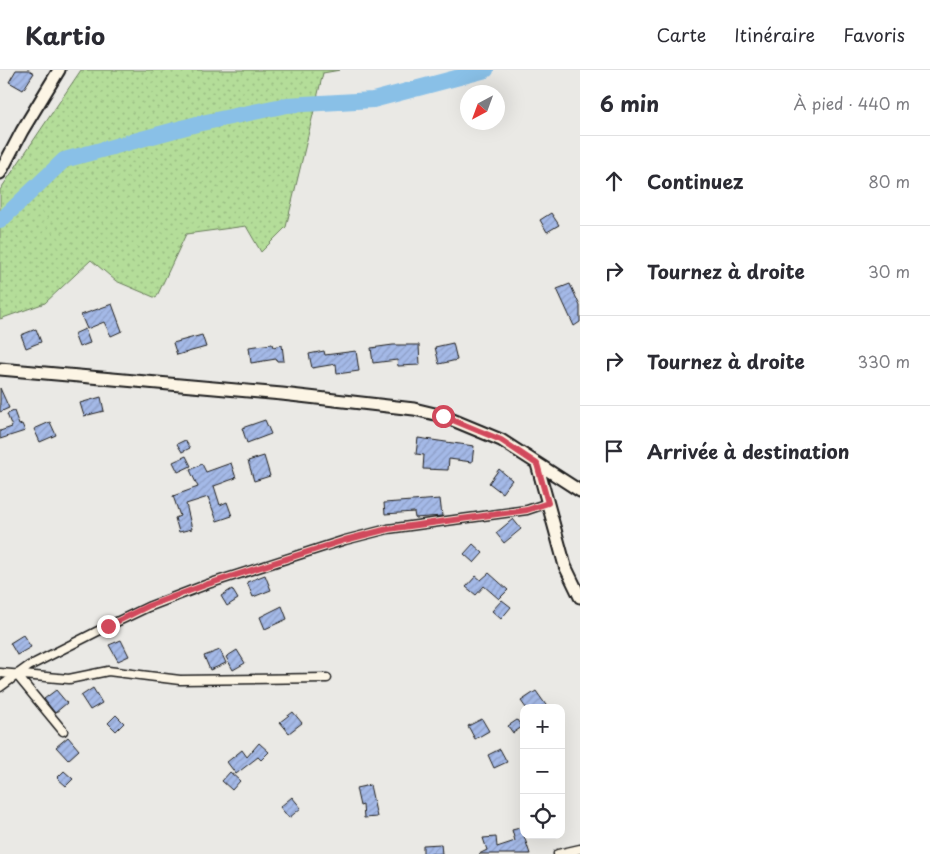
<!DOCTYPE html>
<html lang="fr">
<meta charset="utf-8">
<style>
:root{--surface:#fff;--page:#f7f7f7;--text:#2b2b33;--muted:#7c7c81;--line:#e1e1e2}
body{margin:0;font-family:"Playpen Sans",sans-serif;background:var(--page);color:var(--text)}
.controls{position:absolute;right:15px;bottom:15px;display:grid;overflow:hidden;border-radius:10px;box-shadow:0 5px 20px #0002}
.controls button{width:45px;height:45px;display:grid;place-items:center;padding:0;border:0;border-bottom:1px solid var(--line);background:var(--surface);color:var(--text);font:25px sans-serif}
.compass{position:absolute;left:460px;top:15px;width:45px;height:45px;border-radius:50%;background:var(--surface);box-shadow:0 5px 20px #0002;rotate:221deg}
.stop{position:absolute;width:15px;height:15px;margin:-11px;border:4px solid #d1495b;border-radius:50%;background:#fff}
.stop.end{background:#d1495b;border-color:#fff;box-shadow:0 1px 5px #0008}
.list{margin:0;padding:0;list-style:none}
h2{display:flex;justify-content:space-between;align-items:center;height:65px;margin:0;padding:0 20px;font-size:21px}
h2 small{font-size:16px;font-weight:400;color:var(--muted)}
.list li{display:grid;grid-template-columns:32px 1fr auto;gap:15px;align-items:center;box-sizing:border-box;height:90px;padding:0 20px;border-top:1px solid var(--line)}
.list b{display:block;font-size:19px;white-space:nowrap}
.list em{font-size:16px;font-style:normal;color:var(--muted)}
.icon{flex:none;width:28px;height:28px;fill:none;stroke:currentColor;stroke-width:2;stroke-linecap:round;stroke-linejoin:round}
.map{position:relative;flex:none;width:580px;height:784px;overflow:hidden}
header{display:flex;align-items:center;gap:30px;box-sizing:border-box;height:70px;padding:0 25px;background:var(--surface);border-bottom:1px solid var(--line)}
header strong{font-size:24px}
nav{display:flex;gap:28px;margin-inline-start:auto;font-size:18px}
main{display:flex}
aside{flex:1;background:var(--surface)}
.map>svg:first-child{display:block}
.grass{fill:url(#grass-dots);stroke:#687c5a}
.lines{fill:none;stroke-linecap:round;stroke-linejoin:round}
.river{stroke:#89c0e7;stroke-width:16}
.building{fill:url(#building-hatch);stroke:#1c1c1c}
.street-casing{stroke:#1c1c1c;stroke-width:11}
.secondary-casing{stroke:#1c1c1c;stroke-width:15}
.street{stroke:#fcf5e5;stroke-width:8}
.secondary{stroke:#fcf5e5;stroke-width:11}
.route{stroke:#d1495b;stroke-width:6}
</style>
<header>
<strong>Kartio</strong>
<nav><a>Carte</a><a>Itinéraire</a><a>Favoris</a></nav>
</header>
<main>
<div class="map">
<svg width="580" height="784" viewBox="0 0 580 784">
<defs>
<pattern id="grass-dots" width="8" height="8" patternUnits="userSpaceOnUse" patternTransform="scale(1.25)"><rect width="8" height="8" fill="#b4dd99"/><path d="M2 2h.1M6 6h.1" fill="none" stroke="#9abd83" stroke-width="1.8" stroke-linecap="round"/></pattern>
<pattern id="building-hatch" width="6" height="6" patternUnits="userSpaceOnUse" patternTransform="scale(1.25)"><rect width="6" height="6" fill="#a4b9e7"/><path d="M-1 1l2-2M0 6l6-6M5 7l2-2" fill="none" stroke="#8d9ec6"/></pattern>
</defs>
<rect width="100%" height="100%" fill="#eae9e5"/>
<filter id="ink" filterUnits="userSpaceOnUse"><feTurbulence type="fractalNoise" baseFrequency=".02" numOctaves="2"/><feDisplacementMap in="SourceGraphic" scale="10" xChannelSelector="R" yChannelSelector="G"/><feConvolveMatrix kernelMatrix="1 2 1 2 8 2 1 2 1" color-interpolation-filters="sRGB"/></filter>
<g filter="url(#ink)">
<path class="grass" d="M 81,0 L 340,0 L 323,3 L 286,157 L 261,182 L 246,156 L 186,164 L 156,228 L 116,211 L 91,190 L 45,233 L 0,249 L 0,120 Z"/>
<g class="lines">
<path class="river" d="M 0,151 L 64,90 L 197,54 L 287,35 L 373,30 L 486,0"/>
</g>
<path class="building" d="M 16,0 L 29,0 L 34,3 L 23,20 L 9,12 Z
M 551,143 L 559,155 L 547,162 L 540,150 Z
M 570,214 L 580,236 L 580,252 L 574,256 L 557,219 Z
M 112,234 L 122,261 L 111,266 L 104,252 L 87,259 L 81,245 Z
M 36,259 L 41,272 L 26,278 L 21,265 Z
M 85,259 L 90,273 L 79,277 L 74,264 Z
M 202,265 L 206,277 L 177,285 L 173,273 Z
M 453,273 L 457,290 L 439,294 L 435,277 Z
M 272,274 L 273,277 L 282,275 L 284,291 L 277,291 L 276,289 L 251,293 L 249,277 Z
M 393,275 L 419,275 L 420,295 L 398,296 L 397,290 L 373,293 L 371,278 Z
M 324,281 L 325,285 L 356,281 L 359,301 L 337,304 L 336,294 L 312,298 L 309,284 Z
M 0,318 L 9,338 L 0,342 Z
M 101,327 L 104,341 L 84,346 L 80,333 Z
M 14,341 L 19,355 L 22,354 L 25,361 L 0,369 L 0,361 L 12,357 L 7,344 Z
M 265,350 L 271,364 L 247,373 L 242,358 Z
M 50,352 L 56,365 L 40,372 L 34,359 Z
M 418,368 L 474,376 L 472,392 L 449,389 L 448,400 L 423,399 L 424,385 L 416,384 Z
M 185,370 L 190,378 L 182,382 L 177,374 Z
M 186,386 L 191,396 L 178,402 L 173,392 Z
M 264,386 L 270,406 L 254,411 L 248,391 Z
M 231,393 L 236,408 L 214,416 L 220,435 L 227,432 L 232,446 L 217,451 L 208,427 L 186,434 L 192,459 L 179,462 L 175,448 L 180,446 L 173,426 L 198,417 L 190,400 L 202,394 L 206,402 Z
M 499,399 L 512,410 L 502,423 L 489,413 Z
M 440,429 L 442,446 L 415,448 L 414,442 L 385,444 L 384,433 Z
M 513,449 L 521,459 L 504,473 L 496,463 Z
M 473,474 L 483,483 L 474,493 L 464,484 Z
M 489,503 L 508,520 L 499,529 L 484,516 L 476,525 L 466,517 L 476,506 L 481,510 Z
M 265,505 L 271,520 L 253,527 L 247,512 Z
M 232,519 L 238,529 L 227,536 L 221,526 Z
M 502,530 L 511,537 L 501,549 L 492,541 Z
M 282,536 L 287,549 L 265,559 L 260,547 Z
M 23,565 L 31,577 L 17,585 L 10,573 Z
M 121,570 L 129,586 L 118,591 L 109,575 Z
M 220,580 L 226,593 L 210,600 L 204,586 Z
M 237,580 L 245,593 L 233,600 L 226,587 Z
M 93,618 L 102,633 L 90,640 L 81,626 Z
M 56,620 L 67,633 L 55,643 L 44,629 Z
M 536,621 L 548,638 L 526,638 L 521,631 Z
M 293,642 L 302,653 L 289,663 L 280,652 Z
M 116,645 L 124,653 L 116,661 L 108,653 Z
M 482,649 L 489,661 L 475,669 L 468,656 Z
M 517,650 L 522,657 L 513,663 L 508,656 Z
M 68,667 L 79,680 L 68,690 L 56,677 Z
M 259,673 L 269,682 L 261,690 L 258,687 L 236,704 L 227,692 L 242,680 L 247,687 Z
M 500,679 L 507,692 L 494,698 L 488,685 Z
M 64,701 L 73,709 L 66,716 L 57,708 Z
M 230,702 L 240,711 L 232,720 L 222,711 Z
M 370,715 L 377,747 L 364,748 L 363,735 L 360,736 L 356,718 Z
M 292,727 L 301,738 L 289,748 L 280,737 Z
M 524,757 L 524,766 L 530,784 L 479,784 L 487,780 L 483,768 L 496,767 L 497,777 L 515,771 L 512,760 Z
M 441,774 L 442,784 L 423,784 L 423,775 Z"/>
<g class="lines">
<g class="street-casing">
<path id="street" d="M 0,603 L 69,609 L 108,601 L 180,610 L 327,608
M 16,604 L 63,661
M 0,617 L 29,596 L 108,556 L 148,537 L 208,514 L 345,470 L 388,459 L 527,440 L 548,433
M 558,784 L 580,779"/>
</g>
<g class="secondary-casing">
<path id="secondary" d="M 0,103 L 22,61 L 59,0
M 0,299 L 282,324 L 414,339 L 443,346 L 501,370 L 580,421
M 537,394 L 565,496 L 580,527"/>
</g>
<use href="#street" class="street"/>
<use href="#secondary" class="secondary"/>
</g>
</g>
<g class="lines" filter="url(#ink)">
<path class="route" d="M 108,556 L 148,536 L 208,514 L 345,470 L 388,459 L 527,440 L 548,433 L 537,394 L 501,370 L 443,346"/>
</g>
</svg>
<div class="controls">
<button>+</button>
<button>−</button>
<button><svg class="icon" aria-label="locate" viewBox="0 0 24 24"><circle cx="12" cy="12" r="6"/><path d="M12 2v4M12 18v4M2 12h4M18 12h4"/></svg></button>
</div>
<svg class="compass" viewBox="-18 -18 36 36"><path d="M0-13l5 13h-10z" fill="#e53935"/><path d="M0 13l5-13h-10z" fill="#7c7c81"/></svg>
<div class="stop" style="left:443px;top:346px"></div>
<div class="stop end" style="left:108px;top:556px"></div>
</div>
<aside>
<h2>6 min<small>À pied · 440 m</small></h2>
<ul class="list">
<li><svg class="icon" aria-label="ahead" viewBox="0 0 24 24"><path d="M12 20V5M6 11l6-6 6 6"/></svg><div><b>Continuez</b></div><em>80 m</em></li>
<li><svg class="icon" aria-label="right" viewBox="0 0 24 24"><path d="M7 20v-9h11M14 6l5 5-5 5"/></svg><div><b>Tournez à droite</b></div><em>30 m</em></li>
<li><svg class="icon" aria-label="right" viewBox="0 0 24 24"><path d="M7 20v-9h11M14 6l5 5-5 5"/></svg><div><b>Tournez à droite</b></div><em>330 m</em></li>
<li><svg class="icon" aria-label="arrive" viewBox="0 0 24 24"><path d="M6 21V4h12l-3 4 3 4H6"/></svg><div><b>Arrivée à destination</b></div></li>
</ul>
</aside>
</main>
